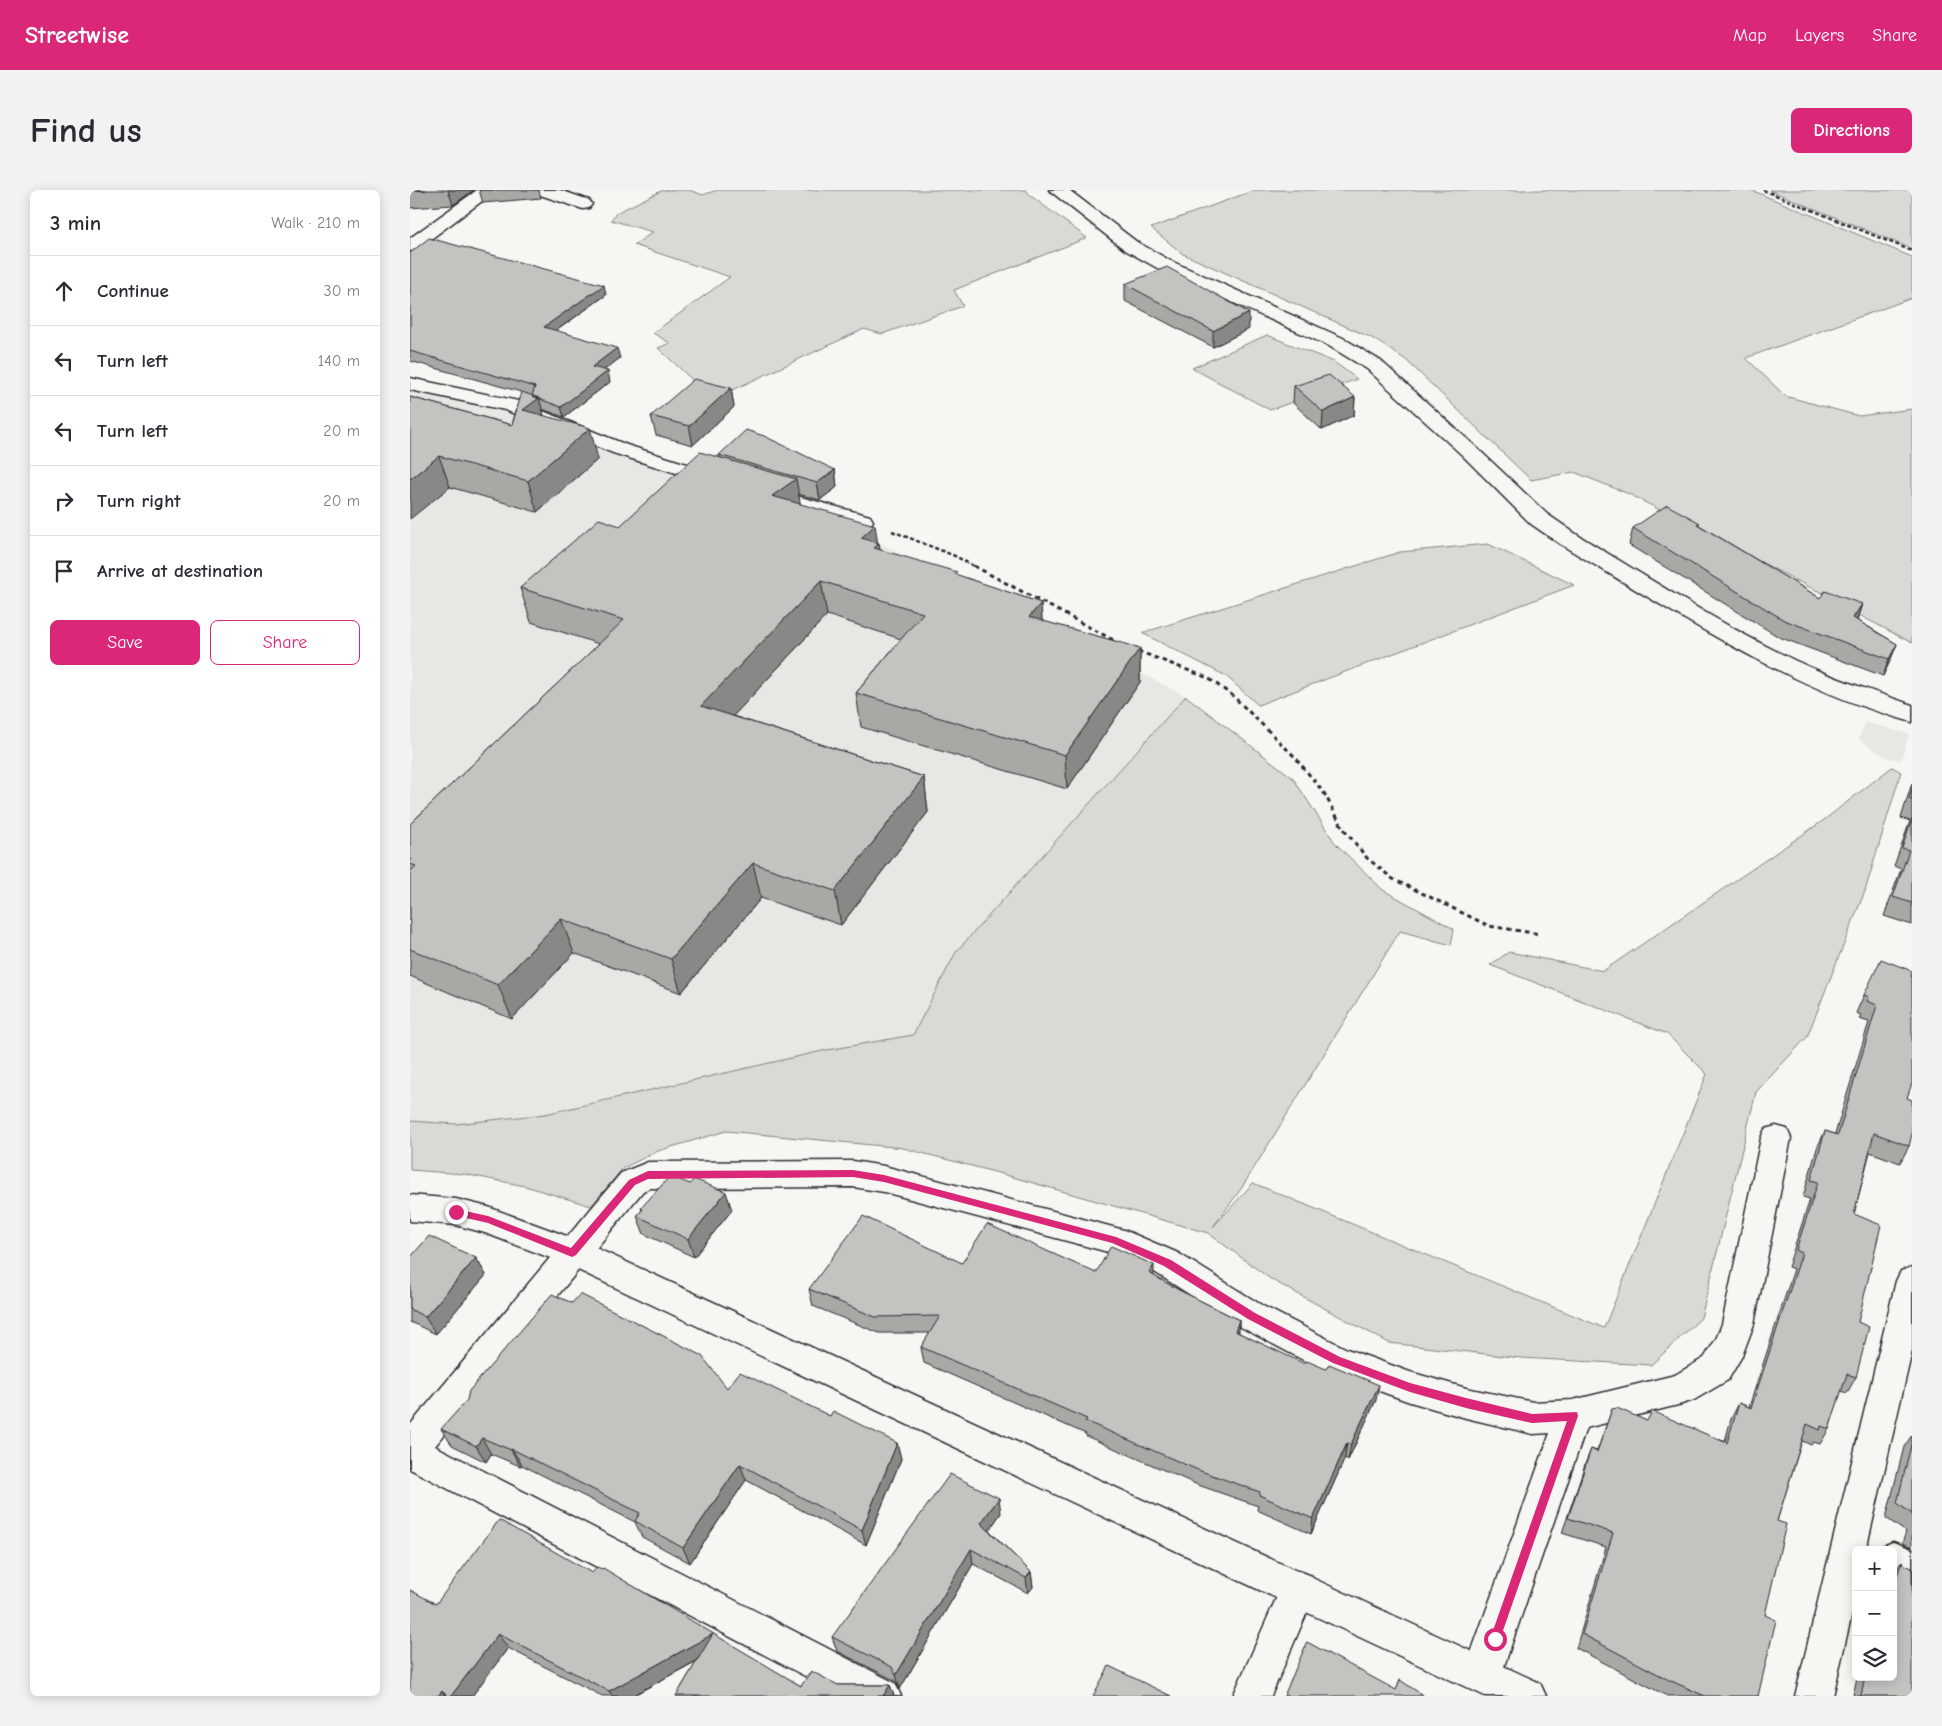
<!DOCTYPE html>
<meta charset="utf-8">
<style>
:root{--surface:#fff;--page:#f2f2f3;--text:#2b2b33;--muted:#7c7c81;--line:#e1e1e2;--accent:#db2777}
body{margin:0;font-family:"Comic Neue",sans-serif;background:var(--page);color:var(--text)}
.controls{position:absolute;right:15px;bottom:15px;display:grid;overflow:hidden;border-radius:8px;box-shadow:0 2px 12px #0003}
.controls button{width:45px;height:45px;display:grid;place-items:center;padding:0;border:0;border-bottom:1px solid var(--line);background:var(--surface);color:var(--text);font:25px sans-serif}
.stop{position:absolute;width:15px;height:15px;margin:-11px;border:4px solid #db2777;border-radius:50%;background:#fff}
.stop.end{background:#db2777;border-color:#fff;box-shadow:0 1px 5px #0008}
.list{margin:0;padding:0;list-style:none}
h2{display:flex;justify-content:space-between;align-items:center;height:65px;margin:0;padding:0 20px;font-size:21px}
h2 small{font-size:16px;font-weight:400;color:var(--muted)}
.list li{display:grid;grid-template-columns:32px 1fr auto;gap:15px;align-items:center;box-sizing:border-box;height:70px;padding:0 20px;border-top:1px solid var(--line)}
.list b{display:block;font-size:19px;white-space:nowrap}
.list em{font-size:16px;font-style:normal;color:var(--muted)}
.actions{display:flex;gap:10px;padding:15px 20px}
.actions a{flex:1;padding:11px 0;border:1px solid var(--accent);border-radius:8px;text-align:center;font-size:18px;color:var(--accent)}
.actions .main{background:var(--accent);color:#fff}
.icon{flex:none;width:28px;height:28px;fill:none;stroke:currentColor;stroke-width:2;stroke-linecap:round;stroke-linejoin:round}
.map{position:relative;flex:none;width:1502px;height:1506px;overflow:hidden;border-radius:8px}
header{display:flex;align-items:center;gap:30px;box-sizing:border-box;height:70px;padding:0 25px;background:var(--accent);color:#fff}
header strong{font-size:24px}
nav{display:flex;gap:28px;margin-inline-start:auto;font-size:18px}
.intro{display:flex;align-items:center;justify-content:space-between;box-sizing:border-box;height:120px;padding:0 30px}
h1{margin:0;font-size:35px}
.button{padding:12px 22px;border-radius:8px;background:var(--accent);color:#fff;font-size:18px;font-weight:700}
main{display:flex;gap:30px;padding:0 30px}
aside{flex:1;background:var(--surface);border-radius:8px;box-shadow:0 2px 12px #0003}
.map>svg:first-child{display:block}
.built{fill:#e7e7e3}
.green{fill:#d9d9d5;stroke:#828280}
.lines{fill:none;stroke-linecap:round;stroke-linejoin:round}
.minor-casing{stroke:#2b2b2b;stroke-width:3}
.tertiary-casing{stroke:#2b2b2b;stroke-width:3}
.primary-casing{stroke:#2b2b2b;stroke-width:3}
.path-far1{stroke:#2b2b2b;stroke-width:2.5;stroke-dasharray:4 2.5;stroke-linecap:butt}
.path{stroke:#2b2b2b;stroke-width:3;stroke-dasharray:4.5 4;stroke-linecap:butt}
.minor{fill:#f6f6f2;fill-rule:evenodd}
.tertiary{fill:#f6f6f2;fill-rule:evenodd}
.primary{fill:#f6f6f2;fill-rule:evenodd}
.wall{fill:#a8a8a5;stroke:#2b2b2b}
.shaded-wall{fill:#888886;stroke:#2b2b2b}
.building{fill:#c3c3c0;stroke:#2b2b2b}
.route{fill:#db2777}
</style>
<header>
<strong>Streetwise</strong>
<nav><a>Map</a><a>Layers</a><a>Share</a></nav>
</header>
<div class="intro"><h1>Find us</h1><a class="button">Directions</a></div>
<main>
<aside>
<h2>3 min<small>Walk · 210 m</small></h2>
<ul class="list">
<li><svg class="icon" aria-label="ahead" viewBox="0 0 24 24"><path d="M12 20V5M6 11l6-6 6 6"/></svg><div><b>Continue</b></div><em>30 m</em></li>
<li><svg class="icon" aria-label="left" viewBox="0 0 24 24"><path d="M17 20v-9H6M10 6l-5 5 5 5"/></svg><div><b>Turn left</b></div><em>140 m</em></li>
<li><svg class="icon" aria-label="left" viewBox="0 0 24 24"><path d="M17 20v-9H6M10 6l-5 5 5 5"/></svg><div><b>Turn left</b></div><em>20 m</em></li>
<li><svg class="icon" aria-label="right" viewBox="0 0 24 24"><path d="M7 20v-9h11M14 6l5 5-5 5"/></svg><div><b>Turn right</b></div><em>20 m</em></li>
<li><svg class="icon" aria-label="arrive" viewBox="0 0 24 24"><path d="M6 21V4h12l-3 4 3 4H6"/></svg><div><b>Arrive at destination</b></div></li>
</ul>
<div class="actions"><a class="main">Save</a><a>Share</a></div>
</aside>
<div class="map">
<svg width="1502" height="1506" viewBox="0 0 1502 1506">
<rect width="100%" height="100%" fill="#f6f6f2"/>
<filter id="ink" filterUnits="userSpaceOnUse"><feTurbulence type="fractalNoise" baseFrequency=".02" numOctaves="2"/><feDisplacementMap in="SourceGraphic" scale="10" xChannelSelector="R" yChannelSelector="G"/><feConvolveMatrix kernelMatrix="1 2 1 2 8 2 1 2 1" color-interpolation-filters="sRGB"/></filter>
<g filter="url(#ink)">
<path class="built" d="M 0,200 L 101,223 L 191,261 L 441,339 L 776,506 L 546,762 L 503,845 L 412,861 L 135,924 L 46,934 L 0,931 Z
M 1455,532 L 1499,544 L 1491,570 L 1477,568 L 1449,549 Z"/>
<path class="green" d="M 253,0 L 279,0 L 293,5 L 307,0 L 616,0 L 621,6 L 677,48 L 544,100 L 553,116 L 472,144 L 454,139 L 303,209 L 248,158 L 260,153 L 243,143 L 320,87 L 224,55 L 243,42 L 201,30 L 206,23 Z
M 845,0 L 1341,0 L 1502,67 L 1502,108 L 1336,168 L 1375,206 L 1449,226 L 1502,219 L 1502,453 L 1449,425 L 1441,414 L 1403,399 L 1219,304 L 1164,282 L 1121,290 L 996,170 L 962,148 L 773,64 L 741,38 Z
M 1359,0 L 1502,0 L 1502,59 Z
M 857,145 L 924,172 L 947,189 L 860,220 L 782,178 Z
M 1078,354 L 1164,395 L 848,515 L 816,486 L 732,443 L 990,362 Z
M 776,506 L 883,588 L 925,653 L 973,700 L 1044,739 L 1041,755 L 990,741 L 831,999 L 803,1037 L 843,993 L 1194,1138 L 1297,884 L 1257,844 L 1080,775 L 1099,762 L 1193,781 L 1414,630 L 1482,577 L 1491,582 L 1455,701 L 1397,847 L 1346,902 L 1291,1128 L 1241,1175 L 1111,1168 L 979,1153 L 862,1090 L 798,1043 L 592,984 L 493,958 L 316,941 L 248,961 L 213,978 L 181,1016 L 115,996 L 54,984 L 0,980 L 0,931 L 46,934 L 135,924 L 412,861 L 503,845 L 546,762 Z"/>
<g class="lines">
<g class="minor-casing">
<path id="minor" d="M 124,0 L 150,0 L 179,10 L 182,14 L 179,18 L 173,19 L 127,4 Z
M 0,188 L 108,211 L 217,255 L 315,286 L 319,290 L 315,294 L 308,296 L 301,294 L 203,263 L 95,220 L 0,200 Z
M 354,297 L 460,326 L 463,331 L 460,336 L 452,338 L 346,308 L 343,303 L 346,298 Z
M 1366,936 L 1377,939 L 1381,948 L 1344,1134 L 1332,1166 L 1318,1190 L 1284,1210 L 1272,1214 L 1176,1238 L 1091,1485 L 1085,1498 L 1072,1504 L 1059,1498 L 1053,1485 L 1140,1243 L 1123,1244 L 1056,1228 L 1000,1212 L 914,1181 L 829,1136 L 746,1083 L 698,1062 L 474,1002 L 443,997 L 240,998 L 233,1001 L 25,1256 L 485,1493 L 491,1506 L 433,1506 L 0,1279 L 0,1235 L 211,983 L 238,972 L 443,971 L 474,976 L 714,1040 L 768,1063 L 853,1116 L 937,1159 L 1000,1182 L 1056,1198 L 1123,1212 L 1163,1210 L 1265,1185 L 1294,1168 L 1306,1149 L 1312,1134 L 1351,948 L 1355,939 Z
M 1502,1077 L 1502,1161 L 1456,1360 L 1446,1360 L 1446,1406 L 1423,1506 L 1385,1506 L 1486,1091 L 1491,1081 Z
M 1483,1352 L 1502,1359 L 1502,1395 L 1483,1387 L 1483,1360 L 1469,1360 L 1470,1357 Z
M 889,1381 L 902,1386 L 907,1399 L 861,1506 L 823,1506 L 876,1386 Z"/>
</g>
<g class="tertiary-casing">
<path id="tertiary" d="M 639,0 L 659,0 L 727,52 L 761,71 L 933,148 L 971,171 L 1066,257 L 1137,324 L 1166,344 C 1237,387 1309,434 1384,470 C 1422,488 1463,501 1502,515 L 1502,532 C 1374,497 1263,421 1150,354 L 1121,334 L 1052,265 L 957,179 L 919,156 L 749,79 L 715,60 Z
M 0,1005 L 46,1009 L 78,1017 L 173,1052 L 1130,1493 L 1136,1506 L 1075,1506 L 151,1072 L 75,1043 L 46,1035 L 0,1031 Z"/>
</g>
<g class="primary-casing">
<path id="primary" d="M 67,0 L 87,0 L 6,60 L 0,61 L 0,48 Z"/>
</g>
<path class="path-far1" d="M 1353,0 L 1502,61
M 482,341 L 545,366 L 567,378"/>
<path class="path" d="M 564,376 L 707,452
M 728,461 L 798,488 L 823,506 L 885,567 L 914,603 L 933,638 L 957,668 L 983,689 L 1079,736 L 1130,744"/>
<use href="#minor" class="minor"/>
<use href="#tertiary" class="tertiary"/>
<use href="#primary" class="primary"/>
</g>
<path class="wall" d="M 0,0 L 64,0 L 43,15 L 0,18 Z
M 69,0 L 129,0 L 131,8 L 73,13 Z
M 0,63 L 196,105 L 146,141 L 210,168 L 194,180 L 200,192 L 154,227 L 132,219 L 134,226 L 188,269 L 127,322 L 40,297 L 0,207 L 102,235 L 111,202 L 0,171 Z
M 715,94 L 839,139 L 803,157 L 715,111 Z
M 884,196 L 945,207 L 944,225 L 912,240 L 883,213 Z
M 321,198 L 324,217 L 283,255 L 246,245 L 241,226 Z
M 309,265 L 425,280 L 427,297 L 410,310 L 388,304 L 390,314 L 467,353 L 470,360 L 631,413 L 632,431 L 730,458 L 730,492 L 657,599 L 451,537 L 446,503 L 491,449 L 417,425 L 323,526 L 514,587 L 518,622 L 431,735 L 351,708 L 271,803 L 164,763 L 102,829 L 0,786 L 0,634 L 189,454 L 121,432 L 110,398 L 210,336 L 309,267 Z
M 1289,335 L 1410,408 L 1452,414 L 1447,430 L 1487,454 L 1480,471 L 1473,486 L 1369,447 L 1219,355 L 1223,338 Z
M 1502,593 L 1502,735 L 1474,726 L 1491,679 L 1484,676 L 1500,631 L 1491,628 Z
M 1502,786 L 1497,908 L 1499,956 L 1490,973 L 1460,962 L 1444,1024 L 1448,1132 L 1446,1187 L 1437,1203 L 1431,1201 L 1419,1239 L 1410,1254 L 1403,1252 L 1401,1255 L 1392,1251 L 1367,1331 L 1355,1425 L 1348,1506 L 1257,1506 L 1166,1458 L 1196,1357 L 1152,1343 L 1175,1274 L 1181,1259 L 1187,1261 L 1202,1219 L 1237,1231 L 1315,1251 L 1321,1229 L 1329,1213 L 1339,1217 L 1384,1079 L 1378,1077 L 1400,1009 L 1393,1007 L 1407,958 L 1415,941 L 1425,944 L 1459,832 L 1449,829 L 1451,825 L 1446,823 L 1454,805 Z
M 231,1018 L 322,1020 L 284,1067 L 234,1044 L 227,1026 L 232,1020 Z
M 0,1068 L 66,1068 L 76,1085 L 26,1144 L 0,1132 Z
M 552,1073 L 686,1083 L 744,1086 L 769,1100 L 829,1130 L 829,1143 L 966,1210 L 938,1270 L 935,1268 L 901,1344 L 847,1320 L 848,1316 L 788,1295 L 676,1246 L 676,1244 L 514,1173 L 511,1157 L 520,1143 L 469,1143 L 403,1116 L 399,1099 Z
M 317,1198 L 420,1226 L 487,1253 L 491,1269 L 456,1355 L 336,1290 L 280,1373 L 232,1347 L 225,1332 L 112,1275 L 110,1276 L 81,1264 L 76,1272 L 42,1255 L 31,1239 Z
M 1502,1245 L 1502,1357 L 1492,1353 L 1496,1342 L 1476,1328 L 1494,1257 Z
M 591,1323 L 579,1340 L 621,1382 L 623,1397 L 618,1403 L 563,1374 L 490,1499 L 486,1491 L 427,1461 L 422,1447 Z
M 1492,1371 L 1502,1506 L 1443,1506 L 1447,1487 L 1483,1487 L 1483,1383 Z
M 182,1383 L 391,1496 L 428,1495 L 480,1495 L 484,1506 L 266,1506 L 287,1471 L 222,1506 L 192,1506 L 98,1458 L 62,1506 L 0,1506 L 26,1414 Z"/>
<path class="shaded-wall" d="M 38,0 L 64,0 L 43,15 Z
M 194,95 L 196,105 L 137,147 L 134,137 Z
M 839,123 L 839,139 L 803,157 L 803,141 Z
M 207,158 L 210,168 L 185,187 L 182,177 Z
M 198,181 L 200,192 L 154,227 L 151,217 Z
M 321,198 L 324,217 L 283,255 L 279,236 Z
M 945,207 L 944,225 L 912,240 L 913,222 Z
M 129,208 L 138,239 L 113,220 Z
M 180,238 L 188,269 L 127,322 L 118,291 Z
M 29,266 L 40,297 L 0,329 L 0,289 Z
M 425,280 L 427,297 L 410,310 L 407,293 Z
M 386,289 L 392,323 L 362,306 Z
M 465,335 L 468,355 L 469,353 L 474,387 L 451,348 Z
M 411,391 L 417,425 L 300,551 L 291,516 Z
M 631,413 L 633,447 L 619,427 Z
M 1452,414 L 1446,432 L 1443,428 Z
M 1487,454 L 1480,471 L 1473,486 L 1479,469 Z
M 730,458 L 730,492 L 657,599 L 655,565 Z
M 514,587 L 518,622 L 431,735 L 425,701 Z
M 343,673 L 351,708 L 271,803 L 261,769 Z
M 151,729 L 164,763 L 102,829 L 88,795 Z
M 316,1002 L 322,1020 L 284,1067 L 278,1049 Z
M 66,1068 L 76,1085 L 26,1144 L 15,1127 Z
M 744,1075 L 744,1092 L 739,1083 Z
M 829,1130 L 828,1146 L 825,1141 Z
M 969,1195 L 966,1210 L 938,1270 L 941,1254 Z
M 72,1248 L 81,1264 L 76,1272 L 66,1256 Z
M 487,1253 L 491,1269 L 456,1355 L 452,1340 Z
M 937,1253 L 935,1268 L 901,1344 L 903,1329 Z
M 102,1259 L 112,1275 L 110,1276 L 101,1260 Z
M 330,1274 L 336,1290 L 280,1373 L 273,1358 Z
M 589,1308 L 591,1323 L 574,1348 L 571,1333 Z
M 561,1359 L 563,1374 L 490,1499 L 486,1485 Z
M 621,1382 L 623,1397 L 618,1403 L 616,1388 Z
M 88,1444 L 98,1458 L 62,1506 L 41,1506 Z
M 303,1444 L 310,1458 L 222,1506 L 202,1506 L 199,1501 Z
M 480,1495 L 484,1506 L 473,1506 Z
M 32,1501 L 35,1506 L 28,1506 Z"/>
<path class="building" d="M 0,0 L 16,0 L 0,1 Z
M 19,48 L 194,95 L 134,137 L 207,158 L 182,177 L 198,181 L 151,217 L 122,206 L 125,197 L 0,161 L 0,63 Z
M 757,77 L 839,123 L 803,141 L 715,94 Z
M 919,185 L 945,207 L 913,222 L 884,196 Z
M 284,189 L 321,198 L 279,236 L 241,226 Z
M 112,202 L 129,208 L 113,220 L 180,238 L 118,291 L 29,266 L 0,289 L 0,207 L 102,235 Z
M 336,240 L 354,246 L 425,280 L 407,293 L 309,265 Z
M 290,262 L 386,289 L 362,306 L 465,335 L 451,348 L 469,353 L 464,358 L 547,382 L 545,384 L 631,413 L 619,427 L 730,458 L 655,565 L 446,503 L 513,423 L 411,391 L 291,516 L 514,587 L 425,701 L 343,673 L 261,769 L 151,729 L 88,795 L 0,759 L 0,682 L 6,676 L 0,674 L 0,634 L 214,430 L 110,398 L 189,329 L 210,336 Z
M 1257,315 L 1290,333 L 1287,334 L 1410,408 L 1415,401 L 1452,414 L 1443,428 L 1487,454 L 1479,469 L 1374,430 L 1223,338 Z
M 1502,599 L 1502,610 L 1499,609 Z
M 1502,629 L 1502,713 L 1483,707 L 1499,660 L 1492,658 Z
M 1471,769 L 1502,781 L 1501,786 L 1502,787 L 1502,893 L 1497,908 L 1502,910 L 1502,944 L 1499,956 L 1464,943 L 1444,1024 L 1471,1035 L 1448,1132 L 1459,1137 L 1446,1187 L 1437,1184 L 1419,1239 L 1411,1236 L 1410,1240 L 1397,1234 L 1367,1331 L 1376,1334 L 1355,1425 L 1366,1430 L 1348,1506 L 1295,1506 L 1259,1490 L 1172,1444 L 1203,1343 L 1158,1328 L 1181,1259 L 1187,1262 L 1202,1219 L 1207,1218 L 1237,1231 L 1242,1221 L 1317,1253 L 1329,1213 L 1341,1218 L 1392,1063 L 1386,1060 L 1408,992 L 1401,990 L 1415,941 L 1428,945 L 1467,815 L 1457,811 L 1459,807 L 1454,805 Z
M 260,986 L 280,994 L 284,989 L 316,1002 L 278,1049 L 227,1026 L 233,1019 L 231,1018 Z
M 453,1026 L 552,1073 L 577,1034 L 686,1083 L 701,1056 L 744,1075 L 739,1083 L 769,1100 L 829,1130 L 825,1141 L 895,1174 L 897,1171 L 916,1179 L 919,1174 L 969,1195 L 941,1254 L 937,1253 L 903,1329 L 849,1305 L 850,1302 L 788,1280 L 675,1231 L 677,1229 L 511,1157 L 530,1126 L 465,1127 L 399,1099 Z
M 19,1046 L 66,1068 L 15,1127 L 0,1119 L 0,1068 Z
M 142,1104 L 162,1113 L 170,1104 L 291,1165 L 317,1198 L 330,1182 L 420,1226 L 423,1221 L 487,1253 L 452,1340 L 330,1274 L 273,1358 L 225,1331 L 230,1323 L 102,1259 L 101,1260 L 72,1248 L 66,1256 L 31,1239 L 57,1210 L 59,1201 Z
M 1502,1251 L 1502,1324 L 1487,1313 Z
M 540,1284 L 589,1308 L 571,1333 L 621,1382 L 616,1388 L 561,1359 L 486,1485 L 482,1477 L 422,1447 Z
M 89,1330 L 182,1383 L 187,1377 L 192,1379 L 193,1378 L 391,1496 L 401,1481 L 428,1495 L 480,1495 L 473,1506 L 266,1506 L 303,1444 L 199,1501 L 88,1444 L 41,1506 L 37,1506 L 32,1501 L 28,1506 L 0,1506 L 0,1400 L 26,1414 Z
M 1492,1371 L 1493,1374 L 1502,1378 L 1502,1506 L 1451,1506 L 1455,1487 L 1483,1487 L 1483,1391 L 1485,1392 Z
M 897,1452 L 986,1500 L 990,1490 L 1014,1506 L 874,1506 Z
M 699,1476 L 761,1506 L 683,1506 Z"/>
</g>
<path class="route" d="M 443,980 L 474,985 L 706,1047 L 761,1070 L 845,1123 L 930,1167 L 1000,1193 L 1056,1208 L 1122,1224 L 1167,1222 L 1168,1226 L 1089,1452 L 1085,1454 L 1081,1452 L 1080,1449 L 1157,1231 L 1122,1233 L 1056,1218 L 1000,1202 L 923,1173 L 838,1129 L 754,1076 L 702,1053 L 474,992 L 443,987 L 238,989 L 225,995 L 166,1065 L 162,1067 L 78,1033 L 43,1025 L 42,1022 L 46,1019 L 78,1026 L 161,1058 L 219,990 L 238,981 Z"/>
</svg>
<div class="controls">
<button>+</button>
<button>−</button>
<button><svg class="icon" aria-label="layers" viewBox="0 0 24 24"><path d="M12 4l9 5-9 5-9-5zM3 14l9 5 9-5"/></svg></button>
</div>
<div class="stop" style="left:1085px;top:1449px"></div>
<div class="stop end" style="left:46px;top:1022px"></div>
</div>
</main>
